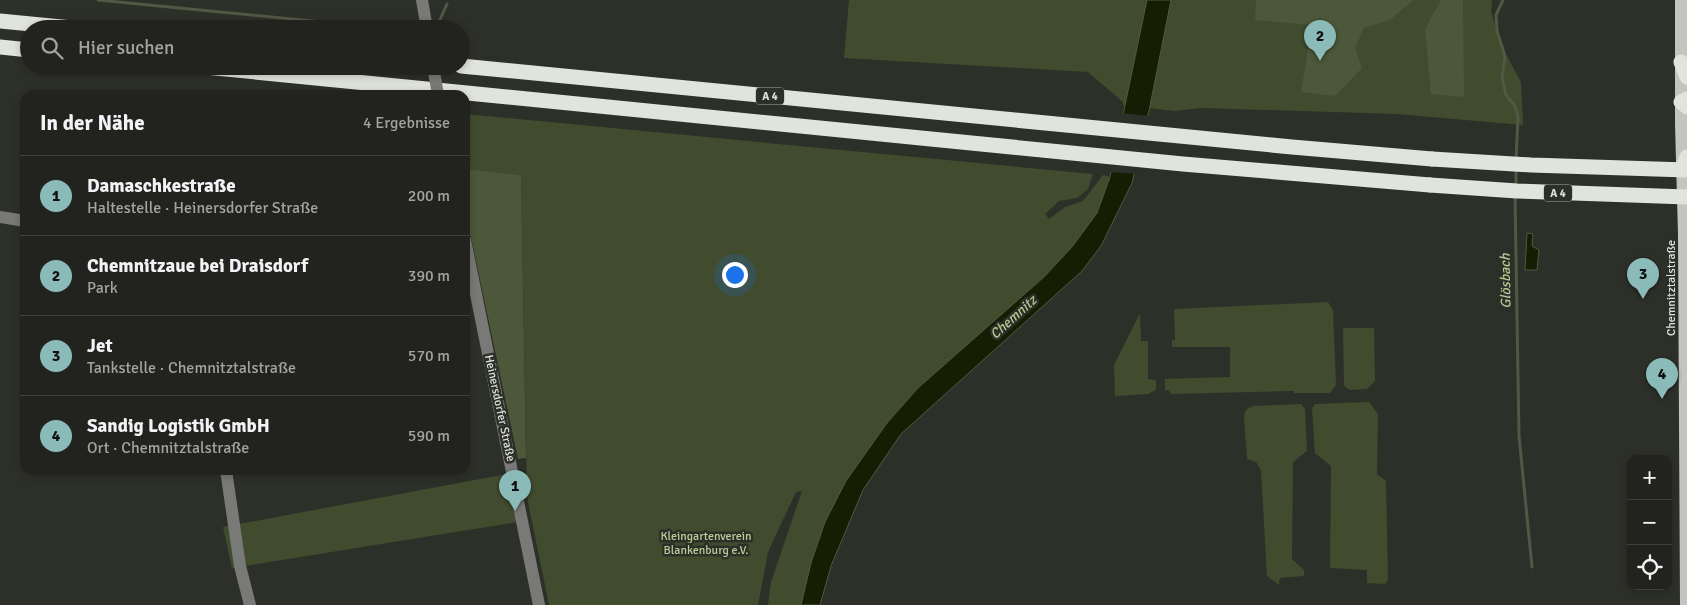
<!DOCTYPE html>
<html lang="de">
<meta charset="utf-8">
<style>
:root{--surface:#22231f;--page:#2a2b28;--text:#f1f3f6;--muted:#a2a4a4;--line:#3f403d;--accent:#8bbbb9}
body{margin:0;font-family:Signika,sans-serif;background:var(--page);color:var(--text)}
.controls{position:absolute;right:15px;bottom:15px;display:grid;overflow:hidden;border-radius:10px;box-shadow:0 2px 8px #0003}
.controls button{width:45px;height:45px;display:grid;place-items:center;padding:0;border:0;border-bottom:1px solid var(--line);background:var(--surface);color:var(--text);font:25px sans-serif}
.you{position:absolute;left:734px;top:274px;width:18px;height:18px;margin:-12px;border:4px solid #fff;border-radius:50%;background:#1a73e8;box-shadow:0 0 0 8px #1a73e833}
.badge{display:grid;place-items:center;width:32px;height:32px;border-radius:50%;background:var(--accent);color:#111;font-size:16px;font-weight:700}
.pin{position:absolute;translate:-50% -41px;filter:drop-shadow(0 1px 2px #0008)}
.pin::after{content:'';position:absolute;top:26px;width:18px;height:15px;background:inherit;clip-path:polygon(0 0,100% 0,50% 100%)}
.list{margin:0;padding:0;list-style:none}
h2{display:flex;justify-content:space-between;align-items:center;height:65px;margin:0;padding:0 20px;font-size:21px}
h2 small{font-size:16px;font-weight:400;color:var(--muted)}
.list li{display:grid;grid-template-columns:32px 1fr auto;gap:15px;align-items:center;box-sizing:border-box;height:80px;padding:0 20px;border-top:1px solid var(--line)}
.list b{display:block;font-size:19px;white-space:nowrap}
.list p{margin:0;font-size:16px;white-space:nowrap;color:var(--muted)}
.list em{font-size:16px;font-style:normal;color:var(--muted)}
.icon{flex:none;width:28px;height:28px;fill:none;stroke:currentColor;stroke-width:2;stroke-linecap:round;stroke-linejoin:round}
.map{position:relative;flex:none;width:1687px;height:605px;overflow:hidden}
.search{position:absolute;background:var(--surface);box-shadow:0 2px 8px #0003;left:20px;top:20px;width:450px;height:55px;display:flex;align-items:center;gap:12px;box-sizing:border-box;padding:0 18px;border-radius:28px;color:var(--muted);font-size:19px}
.panel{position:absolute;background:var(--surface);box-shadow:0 2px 8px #0003;left:20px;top:90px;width:450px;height:385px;border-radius:15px}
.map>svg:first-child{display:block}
.green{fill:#414c2f}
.forest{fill:#4d583a}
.water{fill:#151e02;stroke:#515843}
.pier{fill:#2d2f29}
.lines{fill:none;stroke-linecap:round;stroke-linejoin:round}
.stream{stroke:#515843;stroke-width:3}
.minor{stroke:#797a77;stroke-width:12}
.major{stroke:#c3c6c0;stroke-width:12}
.highway{stroke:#e1e4dc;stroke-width:15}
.minor-bridge{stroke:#797a77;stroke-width:12}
.highway-bridge{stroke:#e1e4dc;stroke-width:15}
.labels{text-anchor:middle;stroke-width:5;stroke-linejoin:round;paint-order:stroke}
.shield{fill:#2d2f29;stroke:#a9aba6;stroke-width:1}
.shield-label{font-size:11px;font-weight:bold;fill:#dee0dc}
.street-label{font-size:12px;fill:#dee0dc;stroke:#2d2f29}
.park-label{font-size:12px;fill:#b9cf96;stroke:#2d2f29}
.water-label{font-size:14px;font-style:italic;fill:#b4c991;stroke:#2d2f29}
</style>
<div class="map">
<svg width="1687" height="605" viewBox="0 0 1687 605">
<rect width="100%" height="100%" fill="#2d2f29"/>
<path class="green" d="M 849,0 L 1492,0 L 1491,12 L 1503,49 L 1521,82 L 1523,125 L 1396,114 L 1201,108 L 1174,111 L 1123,105 L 1123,102 L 1088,72 L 844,58 Z
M 465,114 L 1093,174 L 1088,189 L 1077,198 L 1059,201 L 1045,214 L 1049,219 L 1065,207 L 1083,201 L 1103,175 L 1110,177 L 1097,213 L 1072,247 L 1044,277 L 918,388 L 887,423 L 846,481 L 825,522 L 811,563 L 801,605 L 768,605 L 771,582 L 802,491 L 796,492 L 768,552 L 758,605 L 549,605 L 527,497 L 521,175 L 465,169 Z
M 1328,302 L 1333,310 L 1336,385 L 1330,393 L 1294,393 L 1294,391 L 1172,394 L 1168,390 L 1165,390 L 1165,379 L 1230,377 L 1230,347 L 1172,347 L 1172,340 L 1175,340 L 1174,309 Z
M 1140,313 L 1141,341 L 1148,341 L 1148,379 L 1156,380 L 1156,390 L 1148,394 L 1115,396 L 1114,365 Z
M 1343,328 L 1374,328 L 1375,381 L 1367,389 L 1350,390 L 1344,386 Z
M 1369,402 L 1378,414 L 1377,474 L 1386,481 L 1388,580 L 1385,584 L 1367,583 L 1367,570 L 1330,568 L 1331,466 L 1315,453 L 1312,408 L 1315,404 Z
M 1301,404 L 1305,409 L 1307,451 L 1293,462 L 1292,559 L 1304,570 L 1304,576 L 1280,578 L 1279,585 L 1267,576 L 1261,470 L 1256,462 L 1247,459 L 1244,415 L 1246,410 L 1253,406 Z
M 507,474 L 518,522 L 232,568 L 223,527 Z"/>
<path class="forest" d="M 1256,0 L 1413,0 L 1390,20 L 1364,28 L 1355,48 L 1362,68 L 1335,96 L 1301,92 L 1312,25 L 1255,20 Z
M 1441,0 L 1463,0 L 1464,97 L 1431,94 L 1425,29 Z
M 465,169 L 521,175 L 526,458 L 518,459 L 465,209 Z"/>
<path class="water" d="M 1147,0 L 1171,0 L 1149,111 L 1132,183 L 1101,246 L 1082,271 L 901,434 L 863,490 L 831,566 L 820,605 L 801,605 L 811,563 L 825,522 L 846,481 L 887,423 L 918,388 L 1044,277 L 1072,247 L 1097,213 L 1110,177 Z
M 1527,233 L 1533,234 L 1532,246 L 1539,250 L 1537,270 L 1525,270 Z"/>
<path class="pier" d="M 1121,113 L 1150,116 L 1137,174 L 1109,172 Z"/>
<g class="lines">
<path class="stream" d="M 98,0 L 393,29
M 1503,0 L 1496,15 L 1497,31 L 1505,56 L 1502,78 L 1506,95 L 1515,106 L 1518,117 L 1516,160
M 430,28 L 438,24 L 447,4
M 1516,187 L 1516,169
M 1515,196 L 1519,436 L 1532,567"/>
<path class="minor" d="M 422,0 L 427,29
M 0,217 L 25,221
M 465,240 L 539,605
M 226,470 L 240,566 L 250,605"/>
<path class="major" d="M 1681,0 L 1681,124 L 1684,234 L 1686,605"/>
<path class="highway" d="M 0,21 L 82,29
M 0,47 L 29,50
M 1681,62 L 1687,77
M 195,66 L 1183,164 L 1430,185
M 461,66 L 1292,147 L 1432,159
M 1687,99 L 1681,102 L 1687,107
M 1682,169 L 1687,157"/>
<path class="minor-bridge" d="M 433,66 L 438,95"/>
<path class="highway-bridge" d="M 1432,159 L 1531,165 L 1687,170
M 1430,185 L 1517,191 L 1687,197"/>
</g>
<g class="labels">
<g class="shield">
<rect x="756" y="87.5" width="28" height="17" rx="4"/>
<rect x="1544" y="184.5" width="28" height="17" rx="4"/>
</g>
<g class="shield-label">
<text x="770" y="100">A 4</text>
<text x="1558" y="197">A 4</text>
</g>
<g class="street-label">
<text transform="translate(1671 288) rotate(-90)" y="4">Chemnitztalstraße</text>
<text transform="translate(500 408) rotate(78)" y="4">Heinersdorfer Straße</text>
</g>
<g class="park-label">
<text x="706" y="540">Kleingartenverein<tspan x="706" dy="14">Blankenburg e.V.</tspan></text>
</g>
<g class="water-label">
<text transform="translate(1505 281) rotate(-91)" y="5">Glösbach</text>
<text transform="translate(1013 317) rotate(-42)" y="5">Chemnitz</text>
</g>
</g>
</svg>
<div class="controls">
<button>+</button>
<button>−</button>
<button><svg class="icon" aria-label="locate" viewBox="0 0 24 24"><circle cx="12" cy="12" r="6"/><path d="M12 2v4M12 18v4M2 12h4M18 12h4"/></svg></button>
</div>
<div class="you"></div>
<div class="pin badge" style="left:515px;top:511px">1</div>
<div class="pin badge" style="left:1320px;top:61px">2</div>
<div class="pin badge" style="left:1643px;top:299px">3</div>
<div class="pin badge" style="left:1662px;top:399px">4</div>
<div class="search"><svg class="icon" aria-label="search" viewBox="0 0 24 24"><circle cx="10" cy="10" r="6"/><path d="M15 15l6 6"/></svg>Hier suchen</div>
<section class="panel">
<h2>In der Nähe<small>4 Ergebnisse</small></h2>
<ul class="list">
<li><span class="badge">1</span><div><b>Damaschkestraße</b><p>Haltestelle · Heinersdorfer Straße</p></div><em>200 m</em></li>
<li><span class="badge">2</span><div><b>Chemnitzaue bei Draisdorf</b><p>Park</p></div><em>390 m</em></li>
<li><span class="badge">3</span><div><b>Jet</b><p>Tankstelle · Chemnitztalstraße</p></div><em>570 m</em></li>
<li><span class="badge">4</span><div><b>Sandig Logistik GmbH</b><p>Ort · Chemnitztalstraße</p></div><em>590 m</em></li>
</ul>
</section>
</div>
